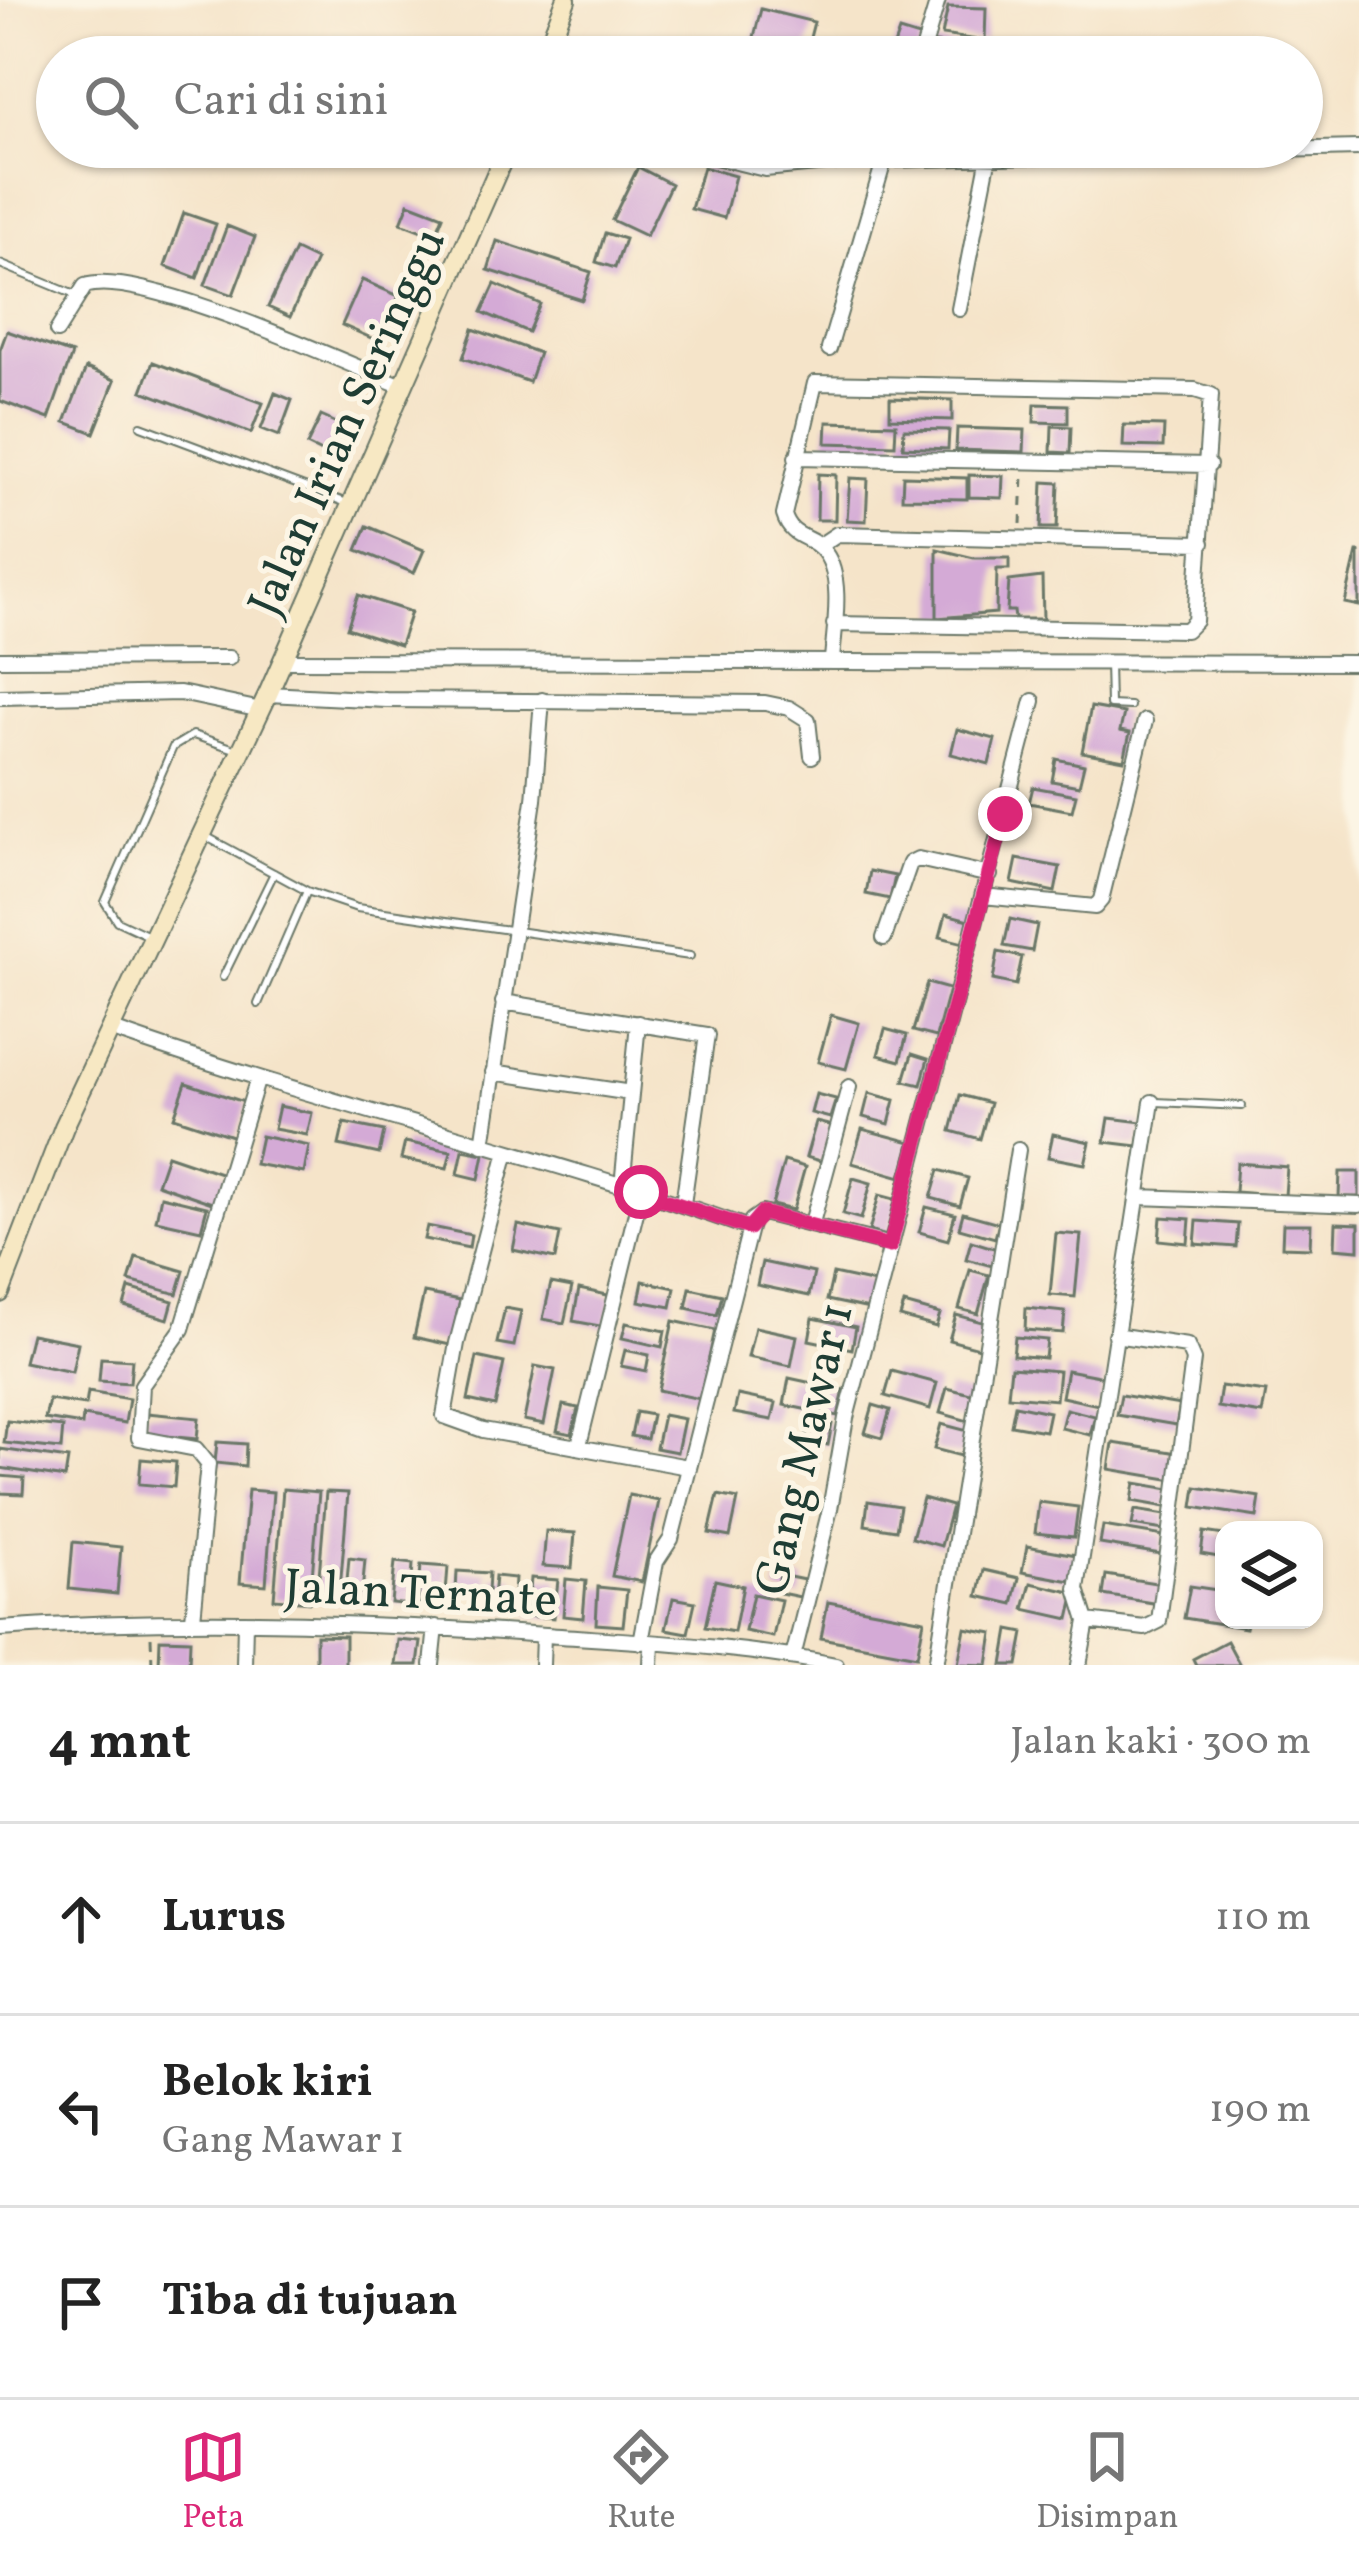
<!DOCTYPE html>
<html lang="id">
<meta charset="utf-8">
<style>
:root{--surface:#fff;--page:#f2f2f2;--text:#222;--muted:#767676;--line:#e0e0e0;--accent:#db2777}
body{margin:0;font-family:Vollkorn,serif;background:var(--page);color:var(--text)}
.controls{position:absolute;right:36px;bottom:36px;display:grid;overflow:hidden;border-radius:24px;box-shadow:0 3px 9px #0004}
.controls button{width:108px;height:108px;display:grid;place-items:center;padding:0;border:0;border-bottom:3px solid var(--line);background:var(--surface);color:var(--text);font:60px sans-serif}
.stop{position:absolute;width:36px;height:36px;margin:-27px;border:9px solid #db2777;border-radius:50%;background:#fff}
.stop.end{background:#db2777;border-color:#fff;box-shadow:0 3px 12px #0008}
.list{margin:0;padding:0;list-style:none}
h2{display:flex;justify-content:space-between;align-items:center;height:156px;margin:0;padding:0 48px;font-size:51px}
h2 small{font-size:39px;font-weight:400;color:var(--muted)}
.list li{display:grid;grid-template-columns:78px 1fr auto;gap:36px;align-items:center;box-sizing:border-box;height:192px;padding:0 48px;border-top:3px solid var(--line)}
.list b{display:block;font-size:45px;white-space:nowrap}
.list p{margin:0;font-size:39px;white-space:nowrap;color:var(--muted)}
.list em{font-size:39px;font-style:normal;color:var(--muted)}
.icon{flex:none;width:66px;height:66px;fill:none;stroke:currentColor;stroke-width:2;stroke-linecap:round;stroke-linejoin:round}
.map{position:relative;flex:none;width:1359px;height:1665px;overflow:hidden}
.search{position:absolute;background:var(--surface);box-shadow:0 3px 9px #0004;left:36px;right:36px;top:36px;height:132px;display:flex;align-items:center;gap:30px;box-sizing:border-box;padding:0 42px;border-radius:66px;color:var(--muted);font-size:45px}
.sheet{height:732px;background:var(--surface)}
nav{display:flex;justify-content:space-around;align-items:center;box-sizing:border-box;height:168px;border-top:3px solid var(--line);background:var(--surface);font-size:33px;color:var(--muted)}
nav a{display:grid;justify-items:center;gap:6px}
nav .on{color:var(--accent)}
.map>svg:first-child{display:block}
.building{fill:#d4aad6}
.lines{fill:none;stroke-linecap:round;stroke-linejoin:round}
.lane-casing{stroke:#6a7768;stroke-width:10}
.street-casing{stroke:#6a7768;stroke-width:18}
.secondary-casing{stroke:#6a7768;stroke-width:22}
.path{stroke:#6a7768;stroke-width:3;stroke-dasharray:9 9;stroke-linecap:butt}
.lane{stroke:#fff;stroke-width:6}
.street{stroke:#fff;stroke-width:14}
.secondary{stroke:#f7e8c3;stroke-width:18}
.route{stroke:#db2777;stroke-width:15}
.labels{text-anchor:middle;stroke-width:10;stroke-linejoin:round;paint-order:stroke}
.street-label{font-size:48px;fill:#1f3d34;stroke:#fcf5e5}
</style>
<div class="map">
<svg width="1359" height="1665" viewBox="0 0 1359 1665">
<rect width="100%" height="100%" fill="#fcf5e5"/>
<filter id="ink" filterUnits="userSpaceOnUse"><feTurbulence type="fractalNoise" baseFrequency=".00833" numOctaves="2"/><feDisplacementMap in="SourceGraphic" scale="24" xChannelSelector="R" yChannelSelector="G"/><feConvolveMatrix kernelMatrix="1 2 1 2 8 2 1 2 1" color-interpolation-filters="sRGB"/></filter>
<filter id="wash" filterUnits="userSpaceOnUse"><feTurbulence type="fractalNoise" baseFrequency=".004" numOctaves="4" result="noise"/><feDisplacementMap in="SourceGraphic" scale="48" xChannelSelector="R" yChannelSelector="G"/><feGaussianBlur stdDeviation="2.7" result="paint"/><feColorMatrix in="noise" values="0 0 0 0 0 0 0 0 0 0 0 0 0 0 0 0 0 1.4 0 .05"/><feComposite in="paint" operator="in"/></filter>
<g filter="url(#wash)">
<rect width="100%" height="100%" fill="#f5e4c9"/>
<g id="blocks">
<path class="building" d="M 948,7 L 986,8 L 985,41 L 942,35 Z
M 761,9 L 814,22 L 805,57 L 749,57 Z
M 899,31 L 922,38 L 916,57 L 890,57 Z
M 935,43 L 983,49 L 981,57 L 930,57 Z
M 638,167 L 671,184 L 646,236 L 612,220 Z
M 703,167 L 735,176 L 724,218 L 691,209 Z
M 409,203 L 443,216 L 435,236 L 401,223 Z
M 184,213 L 216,224 L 197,278 L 165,266 Z
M 227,226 L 255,237 L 233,295 L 205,285 Z
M 605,233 L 625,239 L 615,268 L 596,262 Z
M 497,241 L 591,272 L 582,300 L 488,270 Z
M 295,250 L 316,260 L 290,317 L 268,307 Z
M 362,280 L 399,296 L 378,341 L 342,325 Z
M 495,284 L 540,304 L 528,332 L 482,312 Z
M 473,329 L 539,353 L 529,382 L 463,358 Z
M 7,331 L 72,354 L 49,419 L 0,401 L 0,350 Z
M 153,362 L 263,403 L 251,433 L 142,391 Z
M 86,368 L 115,380 L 94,433 L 65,422 Z
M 275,393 L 292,400 L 279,436 L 261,429 Z
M 890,398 L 952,400 L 952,420 L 890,418 Z
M 1035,404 L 1068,405 L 1068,423 L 1034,422 Z
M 321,416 L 343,426 L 329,456 L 307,445 Z
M 827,422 L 896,424 L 895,445 L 826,443 Z
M 1124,425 L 1164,426 L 1163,447 L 1123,446 Z
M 1052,426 L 1071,427 L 1070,453 L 1051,452 Z
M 957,428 L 1025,430 L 1024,452 L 956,450 Z
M 904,429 L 949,430 L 948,449 L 903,447 Z
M 818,474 L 836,475 L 835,520 L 817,520 Z
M 969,475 L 1003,476 L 1002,498 L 969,497 Z
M 903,476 L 967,478 L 967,499 L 902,498 Z
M 850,478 L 868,479 L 866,521 L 847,520 Z
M 1043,482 L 1059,483 L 1057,528 L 1041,528 Z
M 367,526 L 424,550 L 414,573 L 357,550 Z
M 937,549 L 974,558 L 1009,558 L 1009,569 L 997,569 L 996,613 L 937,618 Z
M 1357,552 L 1359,552 L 1359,606 L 1345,603 Z
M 1042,577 L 1043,619 L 1015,619 L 1014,611 L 1007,611 L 1009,581 Z
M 358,595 L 411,612 L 400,645 L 347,628 Z
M 1091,707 L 1124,713 L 1120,731 L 1130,733 L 1124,760 L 1082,752 Z
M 957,729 L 995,739 L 989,764 L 951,754 Z
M 1056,759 L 1084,765 L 1079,786 L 1052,781 Z
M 1033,787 L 1076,795 L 1072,811 L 1029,803 Z
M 1017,859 L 1060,867 L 1055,892 L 1012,883 Z
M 870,871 L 895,876 L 890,899 L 866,894 Z
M 946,914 L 973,921 L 967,944 L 940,937 Z
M 1010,919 L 1037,925 L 1032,951 L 1004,946 Z
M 998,952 L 1022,957 L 1016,985 L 993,980 Z
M 927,983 L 949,989 L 936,1037 L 913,1031 Z
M 831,1015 L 859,1023 L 846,1069 L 818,1062 Z
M 885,1029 L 907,1035 L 900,1061 L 878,1055 Z
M 912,1054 L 928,1059 L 921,1085 L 904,1081 Z
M 186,1083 L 247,1103 L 235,1137 L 174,1117 Z
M 869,1093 L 895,1100 L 889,1124 L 863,1117 Z
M 816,1094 L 836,1099 L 830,1118 L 811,1113 Z
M 960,1095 L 990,1103 L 980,1139 L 951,1131 Z
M 279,1106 L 312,1113 L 307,1135 L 274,1129 Z
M 1109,1118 L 1142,1122 L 1138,1146 L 1105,1142 Z
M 816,1122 L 833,1126 L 823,1162 L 806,1157 Z
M 344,1123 L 384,1131 L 379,1154 L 339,1145 Z
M 862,1129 L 911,1142 L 901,1177 L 852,1163 Z
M 1053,1134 L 1090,1142 L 1085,1164 L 1048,1157 Z
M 261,1136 L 309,1146 L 304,1173 L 255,1164 Z
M 405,1142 L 451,1151 L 447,1168 L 401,1159 Z
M 463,1150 L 484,1154 L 479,1179 L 458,1174 Z
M 167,1155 L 226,1175 L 215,1204 L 157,1184 Z
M 784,1161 L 805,1167 L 793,1210 L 772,1205 Z
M 1237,1163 L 1287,1167 L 1285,1196 L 1235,1192 Z
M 939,1170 L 968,1178 L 960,1206 L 931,1198 Z
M 1340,1172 L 1359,1172 L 1359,1197 L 1339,1197 Z
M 853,1178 L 871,1183 L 861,1219 L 843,1214 Z
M 879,1195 L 898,1200 L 887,1236 L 869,1231 Z
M 161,1196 L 207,1207 L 201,1230 L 156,1220 Z
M 926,1207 L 955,1214 L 948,1240 L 919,1232 Z
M 963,1213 L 999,1223 L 995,1238 L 959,1228 Z
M 1161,1217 L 1190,1219 L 1188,1243 L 1159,1240 Z
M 1197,1221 L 1238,1224 L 1236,1247 L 1195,1244 Z
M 1336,1223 L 1359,1224 L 1359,1250 L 1335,1248 Z
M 1283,1224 L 1311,1224 L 1310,1248 L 1282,1247 Z
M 518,1225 L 560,1234 L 555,1259 L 513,1250 Z
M 427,1226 L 471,1235 L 469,1248 L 424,1239 Z
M 1056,1233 L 1081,1235 L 1075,1297 L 1050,1295 Z
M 971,1241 L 997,1249 L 992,1266 L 966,1259 Z
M 136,1257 L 184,1271 L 177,1294 L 129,1281 Z
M 762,1262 L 814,1273 L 809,1296 L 757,1285 Z
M 970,1270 L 989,1275 L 978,1314 L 959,1309 Z
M 833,1274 L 875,1283 L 869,1309 L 827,1300 Z
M 643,1281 L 675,1288 L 671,1307 L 639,1301 Z
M 551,1283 L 572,1287 L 564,1323 L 543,1319 Z
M 129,1288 L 173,1301 L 168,1319 L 124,1306 Z
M 690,1288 L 722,1295 L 717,1315 L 686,1308 Z
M 579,1289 L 612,1296 L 605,1327 L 573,1321 Z
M 424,1293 L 460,1300 L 450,1345 L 414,1337 Z
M 904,1304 L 940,1314 L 936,1327 L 900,1317 Z
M 505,1308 L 521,1311 L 514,1346 L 497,1343 Z
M 1026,1308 L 1065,1312 L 1063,1333 L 1025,1330 Z
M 956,1315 L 986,1323 L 979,1348 L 949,1340 Z
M 813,1318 L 856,1327 L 852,1349 L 809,1340 Z
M 673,1321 L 715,1330 L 700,1399 L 658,1390 Z
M 626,1323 L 665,1331 L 662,1347 L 622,1338 Z
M 755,1327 L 797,1336 L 791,1366 L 748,1357 Z
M 31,1334 L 78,1343 L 72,1372 L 24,1362 Z
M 1015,1337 L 1047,1340 L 1045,1358 L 1013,1355 Z
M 625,1350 L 649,1355 L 646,1371 L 621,1366 Z
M 477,1357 L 504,1363 L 495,1406 L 468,1400 Z
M 101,1358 L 132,1360 L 130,1383 L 99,1381 Z
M 535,1366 L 555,1370 L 544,1424 L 524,1420 Z
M 1011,1367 L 1059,1371 L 1056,1400 L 1008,1396 Z
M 1067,1370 L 1104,1377 L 1098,1405 L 1062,1397 Z
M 892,1371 L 937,1383 L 930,1409 L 885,1396 Z
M 789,1378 L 844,1390 L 838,1416 L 784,1405 Z
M 1221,1386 L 1266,1392 L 1262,1414 L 1218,1407 Z
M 947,1388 L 975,1395 L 968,1421 L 940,1413 Z
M 88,1392 L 129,1399 L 125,1423 L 83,1416 L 82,1425 L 45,1419 L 49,1400 L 86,1405 Z
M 738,1395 L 776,1403 L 772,1420 L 734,1413 Z
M 1121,1395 L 1180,1405 L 1176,1425 L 1117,1415 Z
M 563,1405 L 578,1408 L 572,1434 L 557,1431 Z
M 873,1405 L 890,1410 L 882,1438 L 865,1433 Z
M 1015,1405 L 1049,1412 L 1045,1431 L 1011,1425 Z
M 1066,1409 L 1095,1416 L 1090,1435 L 1061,1428 Z
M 636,1412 L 652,1415 L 647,1439 L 631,1436 Z
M 147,1413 L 199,1418 L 197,1439 L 145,1434 Z
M 663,1415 L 684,1419 L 677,1452 L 656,1448 Z
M 810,1419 L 832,1424 L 828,1445 L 805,1441 Z
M 7,1421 L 63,1427 L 61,1449 L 4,1443 Z
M 941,1424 L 968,1431 L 961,1456 L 934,1449 Z
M 217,1442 L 246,1444 L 245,1466 L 215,1463 Z
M 1113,1443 L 1178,1453 L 1174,1480 L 1109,1469 Z
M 0,1449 L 68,1459 L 65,1478 L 0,1468 Z
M 141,1459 L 176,1462 L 174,1487 L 139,1484 Z
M 0,1476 L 24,1478 L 23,1494 L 0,1493 Z
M 1135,1483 L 1170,1489 L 1166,1507 L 1132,1501 Z
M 1196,1487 L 1260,1497 L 1257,1517 L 1193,1507 Z
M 283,1489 L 319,1492 L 310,1602 L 274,1599 Z
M 248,1490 L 273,1492 L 266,1585 L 240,1583 Z
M 326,1492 L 348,1493 L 339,1602 L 317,1600 Z
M 629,1495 L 659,1501 L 642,1582 L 612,1576 Z
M 718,1495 L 738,1499 L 730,1537 L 709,1533 Z
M 923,1498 L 952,1506 L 941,1546 L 912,1538 Z
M 868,1501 L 900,1506 L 896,1530 L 865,1525 Z
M 1039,1502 L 1078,1507 L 1074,1537 L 1035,1533 Z
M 1135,1510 L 1166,1515 L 1164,1530 L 1132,1525 Z
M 1103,1526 L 1164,1536 L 1161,1554 L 1100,1544 Z
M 546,1531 L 575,1533 L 572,1568 L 543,1566 Z
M 1204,1532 L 1224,1535 L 1224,1558 L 1201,1554 Z
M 73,1542 L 121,1547 L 117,1594 L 69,1589 Z
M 1027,1546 L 1076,1555 L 1071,1581 L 1022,1572 Z
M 349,1558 L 365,1560 L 362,1593 L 346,1592 Z
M 395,1562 L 413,1564 L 410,1605 L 391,1603 Z
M 421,1565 L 448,1567 L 445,1605 L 418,1603 Z
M 984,1570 L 1019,1578 L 1013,1604 L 978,1596 Z
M 457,1571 L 489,1573 L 488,1593 L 456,1591 Z
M 780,1575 L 804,1580 L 800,1597 L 776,1592 Z
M 1106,1575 L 1162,1584 L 1159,1604 L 1103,1595 Z
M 495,1576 L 515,1578 L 513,1611 L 492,1610 Z
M 531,1578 L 558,1580 L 554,1618 L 528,1616 Z
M 566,1579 L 586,1581 L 583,1618 L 563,1616 Z
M 715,1580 L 743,1586 L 734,1632 L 705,1627 Z
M 1031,1583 L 1075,1593 L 1069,1619 L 1024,1609 Z
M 1190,1586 L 1224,1591 L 1224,1620 L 1248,1620 L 1246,1628 L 1184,1618 Z
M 598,1587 L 627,1590 L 623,1626 L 596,1624 Z
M 753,1594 L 781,1600 L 773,1637 L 745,1631 Z
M 673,1598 L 695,1602 L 688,1633 L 666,1629 Z
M 828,1602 L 924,1620 L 917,1656 L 821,1638 Z
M 965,1628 L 993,1633 L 988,1665 L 958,1664 Z
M 1009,1630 L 1024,1633 L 1018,1665 L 1003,1665 Z
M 316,1635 L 345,1636 L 345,1665 L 316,1665 Z
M 160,1639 L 190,1640 L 189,1665 L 159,1665 Z
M 398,1640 L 421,1642 L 418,1665 L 395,1665 Z
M 1227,1641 L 1240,1665 L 1196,1665 L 1193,1659 Z"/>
</g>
</g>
<g filter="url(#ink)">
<use href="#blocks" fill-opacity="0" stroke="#6a7768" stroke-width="3"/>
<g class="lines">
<g class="lane-casing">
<path id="lane" d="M 0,264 L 75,295
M 141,426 L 347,503
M 1109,662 L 1110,705 L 1130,706
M 205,836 L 307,891 L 357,908 L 690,956
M 149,936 L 117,921 L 105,902 L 173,747 L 193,735 L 238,750
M 223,977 L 274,873
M 258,1004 L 307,891
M 1156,1102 L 1242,1106"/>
</g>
<g class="street-casing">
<path id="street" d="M 921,57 L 938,0
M 674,147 L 765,169 L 847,161 L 1359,148
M 959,309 L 988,161
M 57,331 L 85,286 C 140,268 340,361 400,385
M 829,349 L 884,161
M 796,457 L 1209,465
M 819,546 L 837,534 L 1202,543
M 0,659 L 229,658
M 832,660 C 834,630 844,578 825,553 C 812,534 792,541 784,515 L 815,383 L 1195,390 L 1211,395 L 1195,621 L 1186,630 L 834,624
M 283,661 L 1359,663
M 268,694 L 386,700 L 765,703 L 789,708 L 808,720 L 812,756
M 0,697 L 180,693 L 261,710
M 983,896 L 1095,907 L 1101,900 L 1145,721
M 884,938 L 910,863 L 918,859 L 990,875
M 503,1002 L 707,1035 L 683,1204
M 110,1029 C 321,1104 539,1153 749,1228
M 493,1072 L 631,1093
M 483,1145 L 534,800 L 542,700
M 507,1151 L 457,1343 L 444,1416 L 483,1430 L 688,1467
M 622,1186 L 638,1023
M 1138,1197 L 1359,1205
M 812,1223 L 849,1087
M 579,1445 L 641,1192
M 193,1619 L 208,1464 L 196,1449 L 139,1438 L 142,1385 L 182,1329 L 257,1081
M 1087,1621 L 1145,1628 L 1159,1621 L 1193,1360 L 1187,1346 L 1115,1335
M 0,1629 C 182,1616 364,1622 546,1635 C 643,1642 741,1646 836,1665
M 641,1642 L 656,1562 L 671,1539 L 752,1220 L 762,1213 L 890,1245
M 793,1657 L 830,1509 L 846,1418 L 1033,701
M 244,1665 L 245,1622
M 432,1665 L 436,1627
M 542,1665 L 543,1635
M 651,1665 L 652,1643
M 936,1665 L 1018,1150
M 1079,1665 L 1087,1621 L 1077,1589 L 1152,1102"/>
</g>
<g class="secondary-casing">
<path id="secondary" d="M 544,57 L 566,0
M 0,1293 L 64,1127 L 268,694 L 508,147"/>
</g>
<path class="path" d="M 1021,524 L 1023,474
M 151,1637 L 152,1665"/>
<use href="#lane" class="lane"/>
<use href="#street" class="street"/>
<use href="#secondary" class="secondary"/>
</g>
</g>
<g class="lines" filter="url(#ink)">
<path class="route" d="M 641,1192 L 749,1228 L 762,1213 L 890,1246 L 1005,814"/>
</g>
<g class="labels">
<g class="street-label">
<text transform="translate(345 421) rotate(-66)" y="17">Jalan Irian Seringgu</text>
<text transform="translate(802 1448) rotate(-77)" y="17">Gang Mawar 1</text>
<text transform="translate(421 1591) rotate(3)" y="17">Jalan Ternate</text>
</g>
</g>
</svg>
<div class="controls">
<button><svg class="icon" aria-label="layers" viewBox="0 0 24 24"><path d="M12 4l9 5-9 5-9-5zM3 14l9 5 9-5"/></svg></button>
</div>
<div class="stop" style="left:641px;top:1192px"></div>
<div class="stop end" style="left:1005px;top:814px"></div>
<div class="search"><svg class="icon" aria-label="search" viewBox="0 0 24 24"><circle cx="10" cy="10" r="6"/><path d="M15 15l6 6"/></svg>Cari di sini</div>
</div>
<section class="sheet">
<h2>4 mnt<small>Jalan kaki · 300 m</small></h2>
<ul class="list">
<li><svg class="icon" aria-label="ahead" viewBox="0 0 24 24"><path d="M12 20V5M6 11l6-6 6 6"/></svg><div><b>Lurus</b></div><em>110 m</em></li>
<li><svg class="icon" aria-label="left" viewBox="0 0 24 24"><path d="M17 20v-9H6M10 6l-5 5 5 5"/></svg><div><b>Belok kiri</b><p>Gang Mawar 1</p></div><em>190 m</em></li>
<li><svg class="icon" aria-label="arrive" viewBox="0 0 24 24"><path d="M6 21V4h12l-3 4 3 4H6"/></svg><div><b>Tiba di tujuan</b></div></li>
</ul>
</section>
<nav>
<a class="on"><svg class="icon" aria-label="map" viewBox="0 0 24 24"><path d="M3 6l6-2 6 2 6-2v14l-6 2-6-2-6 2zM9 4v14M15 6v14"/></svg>Peta</a>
<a><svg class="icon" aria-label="directions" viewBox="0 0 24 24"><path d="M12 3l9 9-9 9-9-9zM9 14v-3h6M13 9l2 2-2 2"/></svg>Rute</a>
<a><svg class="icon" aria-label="saved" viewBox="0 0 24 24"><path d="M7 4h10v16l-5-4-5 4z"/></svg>Disimpan</a>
</nav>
